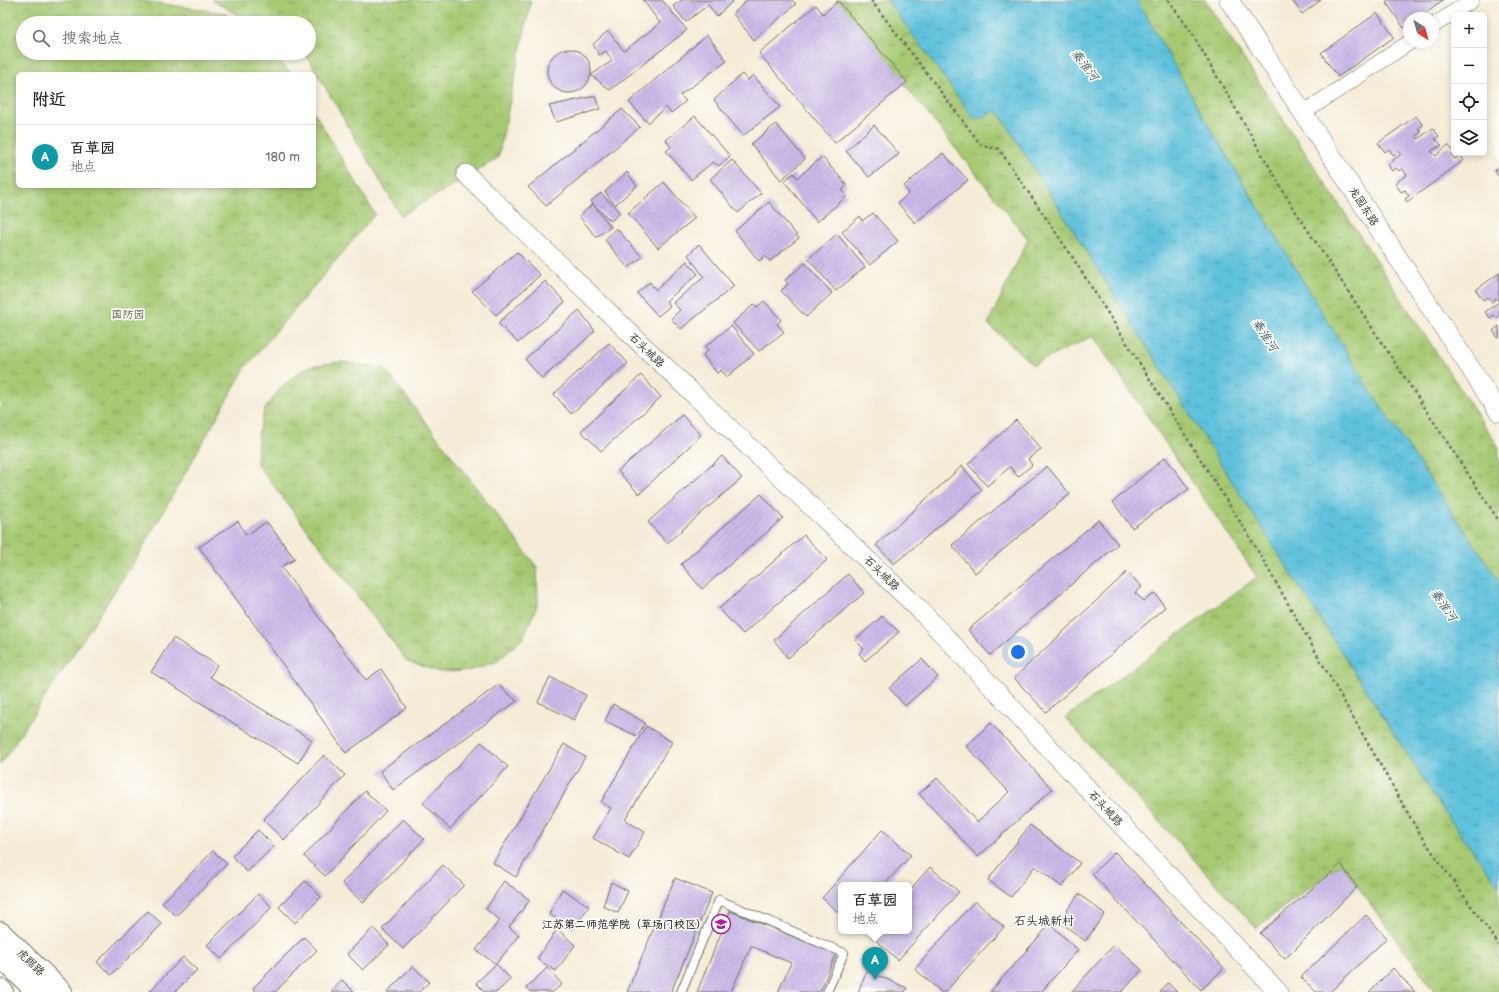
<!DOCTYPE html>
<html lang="zh">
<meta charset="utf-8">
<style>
:root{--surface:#fff;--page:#f6f6f6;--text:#202124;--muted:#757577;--line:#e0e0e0;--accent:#b45309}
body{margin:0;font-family:"Balsamiq Sans","LXGW WenKai TC",sans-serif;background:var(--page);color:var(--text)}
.controls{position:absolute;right:12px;top:12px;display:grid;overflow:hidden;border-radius:6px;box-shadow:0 2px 6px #0003}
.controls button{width:36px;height:36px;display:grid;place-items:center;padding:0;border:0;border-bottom:1px solid var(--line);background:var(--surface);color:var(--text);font:20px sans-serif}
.compass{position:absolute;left:1403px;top:12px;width:36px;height:36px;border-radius:50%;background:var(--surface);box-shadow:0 2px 6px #0003;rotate:143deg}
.you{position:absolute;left:1018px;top:652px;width:14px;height:14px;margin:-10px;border:3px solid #fff;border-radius:50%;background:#1a73e8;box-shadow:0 0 0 6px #1a73e833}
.badge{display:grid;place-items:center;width:26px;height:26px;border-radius:50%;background:var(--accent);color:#fff;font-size:13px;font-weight:700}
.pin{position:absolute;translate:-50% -33px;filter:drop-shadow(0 1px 2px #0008)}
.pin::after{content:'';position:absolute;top:21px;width:14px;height:12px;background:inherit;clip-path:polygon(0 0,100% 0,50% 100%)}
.popup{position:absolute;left:838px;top:882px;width:74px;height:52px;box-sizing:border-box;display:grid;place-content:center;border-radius:6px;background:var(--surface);filter:drop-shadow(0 1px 3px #0005);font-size:13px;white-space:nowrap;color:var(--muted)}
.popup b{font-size:15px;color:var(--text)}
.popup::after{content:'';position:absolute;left:50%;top:100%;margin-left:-8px;border:8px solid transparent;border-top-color:var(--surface)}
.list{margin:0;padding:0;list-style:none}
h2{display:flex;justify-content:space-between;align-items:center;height:52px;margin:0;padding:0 16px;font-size:17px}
h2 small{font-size:13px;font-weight:400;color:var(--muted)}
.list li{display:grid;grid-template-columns:26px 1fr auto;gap:12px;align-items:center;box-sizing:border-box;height:64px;padding:0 16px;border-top:1px solid var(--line)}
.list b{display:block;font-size:15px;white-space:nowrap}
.list p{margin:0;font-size:13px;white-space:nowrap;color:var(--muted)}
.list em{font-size:13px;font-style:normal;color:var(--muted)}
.icon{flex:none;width:22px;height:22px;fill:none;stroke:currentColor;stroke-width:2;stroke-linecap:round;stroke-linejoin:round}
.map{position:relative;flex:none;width:1499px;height:992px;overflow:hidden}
.search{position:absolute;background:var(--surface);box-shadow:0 2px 6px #0003;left:16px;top:16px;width:300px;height:44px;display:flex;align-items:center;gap:10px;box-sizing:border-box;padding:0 14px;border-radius:22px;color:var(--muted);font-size:15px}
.panel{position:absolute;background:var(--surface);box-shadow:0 2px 6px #0003;left:16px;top:72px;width:300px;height:116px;border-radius:6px}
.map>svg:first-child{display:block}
.park{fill:url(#park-tufts);stroke:#687a4e}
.water{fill:url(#water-ripples);stroke:#447684}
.building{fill:url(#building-hatch)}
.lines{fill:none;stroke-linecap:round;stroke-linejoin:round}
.service-casing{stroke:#726f67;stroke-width:10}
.minor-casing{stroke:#726f67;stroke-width:16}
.tertiary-casing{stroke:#726f67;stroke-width:20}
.primary-casing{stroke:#726f67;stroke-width:24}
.trunk-casing{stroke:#726f67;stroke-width:24}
.path{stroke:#726f67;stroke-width:2.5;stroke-dasharray:3 3;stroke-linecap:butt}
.service{stroke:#fff;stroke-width:8}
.minor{stroke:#fff;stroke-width:15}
.tertiary{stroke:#fff;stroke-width:19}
.primary{stroke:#fff;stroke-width:22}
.trunk{stroke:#fff;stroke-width:22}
.labels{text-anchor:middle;stroke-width:3.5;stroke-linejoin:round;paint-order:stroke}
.street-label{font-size:11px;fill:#2b2b2b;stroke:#fdfcf7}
.park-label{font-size:11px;fill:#505a40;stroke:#fdfcf7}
.poi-label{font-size:11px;font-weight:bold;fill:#2b2b2b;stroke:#fdfcf7;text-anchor:end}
.water-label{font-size:12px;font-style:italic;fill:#3d6069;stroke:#fdfcf7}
.neighbourhood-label{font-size:12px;fill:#2b2b2b;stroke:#fdfcf7}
</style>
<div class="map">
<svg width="1499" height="992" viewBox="0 0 1499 992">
<defs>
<pattern id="park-tufts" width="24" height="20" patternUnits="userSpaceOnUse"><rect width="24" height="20" fill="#a6c972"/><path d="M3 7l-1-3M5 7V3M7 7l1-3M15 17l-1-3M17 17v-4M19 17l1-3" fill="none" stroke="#87a35e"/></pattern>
<pattern id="water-ripples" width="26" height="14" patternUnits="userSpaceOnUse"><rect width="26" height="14" fill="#5ec1dc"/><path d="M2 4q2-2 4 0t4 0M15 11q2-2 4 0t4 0" fill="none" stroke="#4e9db3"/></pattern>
<pattern id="building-hatch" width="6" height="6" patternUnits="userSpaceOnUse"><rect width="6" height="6" fill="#cabae9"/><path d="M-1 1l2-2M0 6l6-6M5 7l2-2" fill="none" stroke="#aea0c8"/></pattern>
</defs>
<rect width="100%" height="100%" fill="#fdfcf7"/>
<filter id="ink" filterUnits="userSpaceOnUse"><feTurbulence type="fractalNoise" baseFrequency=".025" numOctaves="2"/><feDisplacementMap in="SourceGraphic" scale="8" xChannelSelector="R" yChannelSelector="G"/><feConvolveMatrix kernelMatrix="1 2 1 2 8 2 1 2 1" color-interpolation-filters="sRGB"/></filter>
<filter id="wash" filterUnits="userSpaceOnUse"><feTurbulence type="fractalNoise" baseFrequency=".012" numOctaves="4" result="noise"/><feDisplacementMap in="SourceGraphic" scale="16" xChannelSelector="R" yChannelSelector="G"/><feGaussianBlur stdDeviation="0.9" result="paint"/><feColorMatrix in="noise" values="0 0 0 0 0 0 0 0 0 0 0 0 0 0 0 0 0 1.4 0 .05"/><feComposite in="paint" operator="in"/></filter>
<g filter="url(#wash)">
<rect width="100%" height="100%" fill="#f5ecd7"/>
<path class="park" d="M 0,0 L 137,0 L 225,13 L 236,23 L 23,23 L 23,53 L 269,53 L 292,74 L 18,74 L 18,186 L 314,186 L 314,112 L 375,214 L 245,368 L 138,556 L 0,765 Z
M 212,0 L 531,0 L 498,158 L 401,216 L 305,53 L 309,53 L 309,23 L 251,23 Z
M 837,0 L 1205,0 L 1499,448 L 1499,992 L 1435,992 L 1341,864 L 1256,928 L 1065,718 L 1257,577 L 1093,336 L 1033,365 L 988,324 L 1028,239 Z
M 341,362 L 384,368 L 537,567 L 538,603 L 523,638 L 498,661 L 469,671 L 440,672 L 407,661 L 257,464 L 258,434 L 265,409 L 282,386 L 309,366 Z"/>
<path class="water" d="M 887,0 L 1137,0 L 1210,128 L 1371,392 L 1499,581 L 1499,886 L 1443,810 L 1233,483 L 997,110 L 975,120 Z"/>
<g id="blocks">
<path class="building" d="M 643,0 L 662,0 L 687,30 L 610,90 L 591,75 L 612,61 L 606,51 L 599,55 L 593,44 L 608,31 L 624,51 L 660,23 Z
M 682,0 L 734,0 L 717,16 L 708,5 L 686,22 L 673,6 Z
M 747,0 L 792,0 L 796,4 L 754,40 L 733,14 Z
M 1292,0 L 1321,0 L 1302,14 Z
M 1388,0 L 1443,0 L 1417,18 L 1409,18 L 1409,24 L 1404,28 L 1386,2 Z
M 838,1 L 907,82 L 835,143 L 759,53 L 816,5 L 823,14 Z
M 1377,13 L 1394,37 L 1338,77 L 1321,53 Z
M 707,35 L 727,61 L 680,95 L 686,101 L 671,113 L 666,107 L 648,123 L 629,102 Z
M547 71a22 22 0 1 1 44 0a22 22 0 1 1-44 0Z
M 742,74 L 748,80 L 753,75 L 780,107 L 743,136 L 714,100 Z
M 595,96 L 600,109 L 556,122 L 549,106 Z
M 622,109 L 640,127 L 546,206 L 528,187 Z
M 695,116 L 730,156 L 719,166 L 713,162 L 691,180 L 666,151 L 671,147 L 666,140 Z
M 1416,116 L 1423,125 L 1418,129 L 1422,131 L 1416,136 L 1418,139 L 1433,128 L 1439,136 L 1435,139 L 1442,145 L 1431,151 L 1436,156 L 1448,145 L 1453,151 L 1452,155 L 1455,159 L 1460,155 L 1464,160 L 1407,202 L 1405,199 L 1409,196 L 1405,190 L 1401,192 L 1395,183 L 1407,175 L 1402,168 L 1399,171 L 1396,168 L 1392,171 L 1388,164 L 1401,154 L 1399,151 L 1393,155 L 1389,149 L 1385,152 L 1378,143 Z
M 776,124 L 805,159 L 781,180 L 751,144 Z
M 874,125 L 899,154 L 869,177 L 846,151 Z
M 943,153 L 968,180 L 915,223 L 898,203 L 909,193 L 904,186 Z
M 822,157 L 847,185 L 842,190 L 847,196 L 817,222 L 784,181 L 794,173 L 797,178 Z
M 732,160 L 761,193 L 738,213 L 710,179 Z
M 1499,167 L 1499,177 L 1494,170 Z
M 627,172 L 637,186 L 615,205 L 605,192 Z
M 664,182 L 695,218 L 658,248 L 628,213 Z
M 601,193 L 620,213 L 611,221 L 593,204 L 611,227 L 596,237 L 579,216 L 593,204 L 591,201 Z
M 769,202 L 799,238 L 770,261 L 765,256 L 759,261 L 735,231 Z
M 873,213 L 898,241 L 870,265 L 842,232 L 860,216 L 862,221 Z
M 616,228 L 642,257 L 628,268 L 605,240 Z
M 837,234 L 865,267 L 836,291 L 808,259 Z
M 699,244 L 734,286 L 681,329 L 671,319 L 680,310 L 673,303 L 704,277 L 688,255 Z
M 517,252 L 540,275 L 496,315 L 472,291 Z
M 687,261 L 698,274 L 666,301 L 670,306 L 658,316 L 637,293 L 650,282 L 656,290 Z
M 805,263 L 832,293 L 806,317 L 781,291 L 788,284 L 785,280 Z
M 1499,273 L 1499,302 L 1496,298 L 1491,302 L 1487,297 L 1483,300 L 1476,290 Z
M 545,281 L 565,302 L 518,343 L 498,323 Z
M 764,301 L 781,320 L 777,324 L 784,332 L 759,351 L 733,323 L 754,304 L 757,307 Z
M 1499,302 L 1499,316 L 1496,318 L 1494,315 L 1490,318 L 1485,312 Z
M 579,310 L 595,331 L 542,379 L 525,359 Z
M 731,326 L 754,354 L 727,377 L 721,370 L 717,373 L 703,355 L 708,351 L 705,347 Z
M 1499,326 L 1499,339 L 1493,331 Z
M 609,343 L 628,363 L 571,414 L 554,394 Z
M 641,375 L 661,397 L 601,451 L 581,431 Z
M 682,415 L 701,435 L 639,494 L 618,471 Z
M 1016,420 L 1041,449 L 1028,459 L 1032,465 L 1018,477 L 1010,467 L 987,486 L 968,464 Z
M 722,456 L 742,478 L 667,543 L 648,522 Z
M 1165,457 L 1189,489 L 1132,528 L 1113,502 Z
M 962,466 L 982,490 L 894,564 L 876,545 Z
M 1047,466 L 1070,494 L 975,573 L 952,545 Z
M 761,494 L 783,518 L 702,589 L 681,564 Z
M 1098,520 L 1118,544 L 990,655 L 968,630 Z
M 238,521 L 246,535 L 267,522 L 295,559 L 281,567 L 366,680 L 381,669 L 407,708 L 346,753 L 199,547 Z
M 804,535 L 827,560 L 743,634 L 719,609 Z
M 1127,572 L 1142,587 L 1135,593 L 1144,601 L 1155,593 L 1165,607 L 1046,712 L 1014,678 Z
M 848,574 L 864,593 L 788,658 L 774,640 Z
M 882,616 L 899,632 L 865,661 L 859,653 L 864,649 L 855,640 Z
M 173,638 L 217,665 L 210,677 L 312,740 L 298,763 L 151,672 Z
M 922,659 L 938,677 L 905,706 L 889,688 Z
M 550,677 L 586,695 L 574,720 L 538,702 Z
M 498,685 L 517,701 L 393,790 L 380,771 Z
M 613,704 L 645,723 L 637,736 L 605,721 Z
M 991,723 L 1052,789 L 978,857 L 919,794 L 937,778 L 977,822 L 1009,792 L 966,746 Z
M 646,726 L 672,742 L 625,820 L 645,832 L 629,859 L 593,838 L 611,808 L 601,802 Z
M 481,742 L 508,767 L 450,829 L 423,803 Z
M 564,744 L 585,757 L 516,877 L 493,863 Z
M 324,755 L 345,775 L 284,840 L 263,820 Z
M 365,791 L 386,811 L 325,876 L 304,856 Z
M 403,819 L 424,839 L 363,903 L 342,883 Z
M 1030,825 L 1080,863 L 1062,887 L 1035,866 L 1011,897 L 988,880 Z
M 258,830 L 274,846 L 247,872 L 232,856 Z
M 882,830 L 911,855 L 884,885 L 841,885 L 841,915 L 822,898 Z
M 213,851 L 227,864 L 176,916 L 162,903 Z
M 1115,852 L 1224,968 L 1201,990 L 1092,874 Z
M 1341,864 L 1357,887 L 1285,959 L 1260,933 Z
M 443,865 L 464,885 L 403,949 L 382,929 Z
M 930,867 L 959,892 L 898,960 L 870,935 L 873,931 L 909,931 L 909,891 Z
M 675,878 L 712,893 L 671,992 L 627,992 Z
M 305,881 L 321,897 L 295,923 L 279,907 Z
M 504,881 L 530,900 L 509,927 L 519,935 L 496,964 L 476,950 L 500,920 L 486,909 Z
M 611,882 L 628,891 L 618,913 L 603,906 Z
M 562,889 L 589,906 L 573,929 L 549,914 Z
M 258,894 L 272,907 L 221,959 L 207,945 Z
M 1079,894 L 1105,914 L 1085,941 L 1059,921 Z
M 975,901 L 1004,927 L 945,992 L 941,992 L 915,969 Z
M 148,911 L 162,924 L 111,975 L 97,962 Z
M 730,911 L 836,954 L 820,992 L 778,992 L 791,963 L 751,946 L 731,992 L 697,992 Z
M 1366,915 L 1387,938 L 1330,992 L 1316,992 L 1301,977 Z
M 1050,924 L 1078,950 L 1041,992 L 990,992 Z
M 373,928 L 389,945 L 363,970 L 347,954 Z
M 557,929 L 575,945 L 556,971 L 537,959 Z
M 304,937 L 317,950 L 275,992 L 256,992 L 253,988 Z
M 1114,945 L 1142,970 L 1122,992 L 1071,992 Z
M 183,957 L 197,970 L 175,992 L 149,992 Z
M 496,964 L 511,979 L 497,992 L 485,992 L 476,983 Z
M 413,966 L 429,982 L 419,992 L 387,992 Z
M 547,968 L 562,984 L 553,992 L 530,992 L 526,988 Z
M 1393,968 L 1415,992 L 1369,992 Z
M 867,971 L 907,988 L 905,992 L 858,992 Z
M 342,980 L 354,992 L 331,992 Z
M 1168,983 L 1177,992 L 1160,992 Z"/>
</g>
</g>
<g filter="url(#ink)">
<use href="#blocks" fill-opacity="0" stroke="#726f67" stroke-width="1"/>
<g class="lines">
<g class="service-casing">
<path id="service" d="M 681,992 L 719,900 L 844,953 L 827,992"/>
</g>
<g class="minor-casing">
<path id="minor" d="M 1433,26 L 1472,0
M 1303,113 L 1410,42"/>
</g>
<g class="tertiary-casing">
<path id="tertiary" d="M 1229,0 L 1499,412
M 466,174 L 639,342 L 920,610 L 1278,992"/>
</g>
<g class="primary-casing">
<path id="primary" d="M 0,933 L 61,992"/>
</g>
<g class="trunk-casing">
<path id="trunk" d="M 0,955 L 38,992
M 0,990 L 2,992"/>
</g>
<path class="path" d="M 871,0 L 982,146 L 999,149 L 1071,255 L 1251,539 L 1421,836 L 1499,945
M 1168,0 L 1190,30 L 1292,206 L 1499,521"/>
<use href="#service" class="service"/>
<use href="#minor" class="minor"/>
<use href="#tertiary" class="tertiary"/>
<use href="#primary" class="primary"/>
<use href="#trunk" class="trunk"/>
</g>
</g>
<defs>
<g id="university-ring" transform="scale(1)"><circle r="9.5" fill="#fdfcf7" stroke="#b5179e" stroke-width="1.5"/><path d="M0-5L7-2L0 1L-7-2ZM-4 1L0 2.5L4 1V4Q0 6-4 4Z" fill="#b5179e"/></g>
</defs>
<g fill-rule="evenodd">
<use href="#university-ring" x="721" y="924"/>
</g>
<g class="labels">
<g class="street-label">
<text transform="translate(1364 206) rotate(57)" y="4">龙园东路</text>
<text transform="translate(647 350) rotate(44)" y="4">石头城路</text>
<text transform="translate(882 573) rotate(44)" y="4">石头城路</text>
<text transform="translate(1106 808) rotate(47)" y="4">石头城路</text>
<text transform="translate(31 962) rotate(44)" y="4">虎踞路</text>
</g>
<g class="park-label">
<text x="128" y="318">国防园</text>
</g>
<g class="poi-label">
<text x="707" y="928">江苏第二师范学院（草场门校区）</text>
</g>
<g class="water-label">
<text transform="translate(1085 65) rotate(52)" y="4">秦淮河</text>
<text transform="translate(1265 335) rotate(57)" y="4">秦淮河</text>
<text transform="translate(1444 605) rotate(55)" y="4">秦淮河</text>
</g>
<g class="neighbourhood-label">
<text x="1044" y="925">石头城新村</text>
</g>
</g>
</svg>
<div class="controls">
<button>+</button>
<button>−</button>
<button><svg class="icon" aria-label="locate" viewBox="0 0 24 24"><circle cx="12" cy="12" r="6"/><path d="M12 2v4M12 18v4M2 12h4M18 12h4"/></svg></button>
<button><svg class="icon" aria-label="layers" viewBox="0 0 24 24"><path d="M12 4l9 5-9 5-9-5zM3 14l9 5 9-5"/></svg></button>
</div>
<svg class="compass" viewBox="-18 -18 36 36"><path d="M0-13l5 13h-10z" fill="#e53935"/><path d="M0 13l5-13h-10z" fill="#757577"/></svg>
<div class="you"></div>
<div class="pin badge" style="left:875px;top:980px;background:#0f9aa8">A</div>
<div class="popup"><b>百草园</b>地点</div>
<div class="search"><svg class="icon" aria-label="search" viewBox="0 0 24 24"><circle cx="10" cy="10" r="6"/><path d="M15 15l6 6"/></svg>搜索地点</div>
<section class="panel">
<h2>附近<small></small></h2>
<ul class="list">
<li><span class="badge" style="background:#0f9aa8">A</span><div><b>百草园</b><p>地点</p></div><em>180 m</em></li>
</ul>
</section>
</div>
